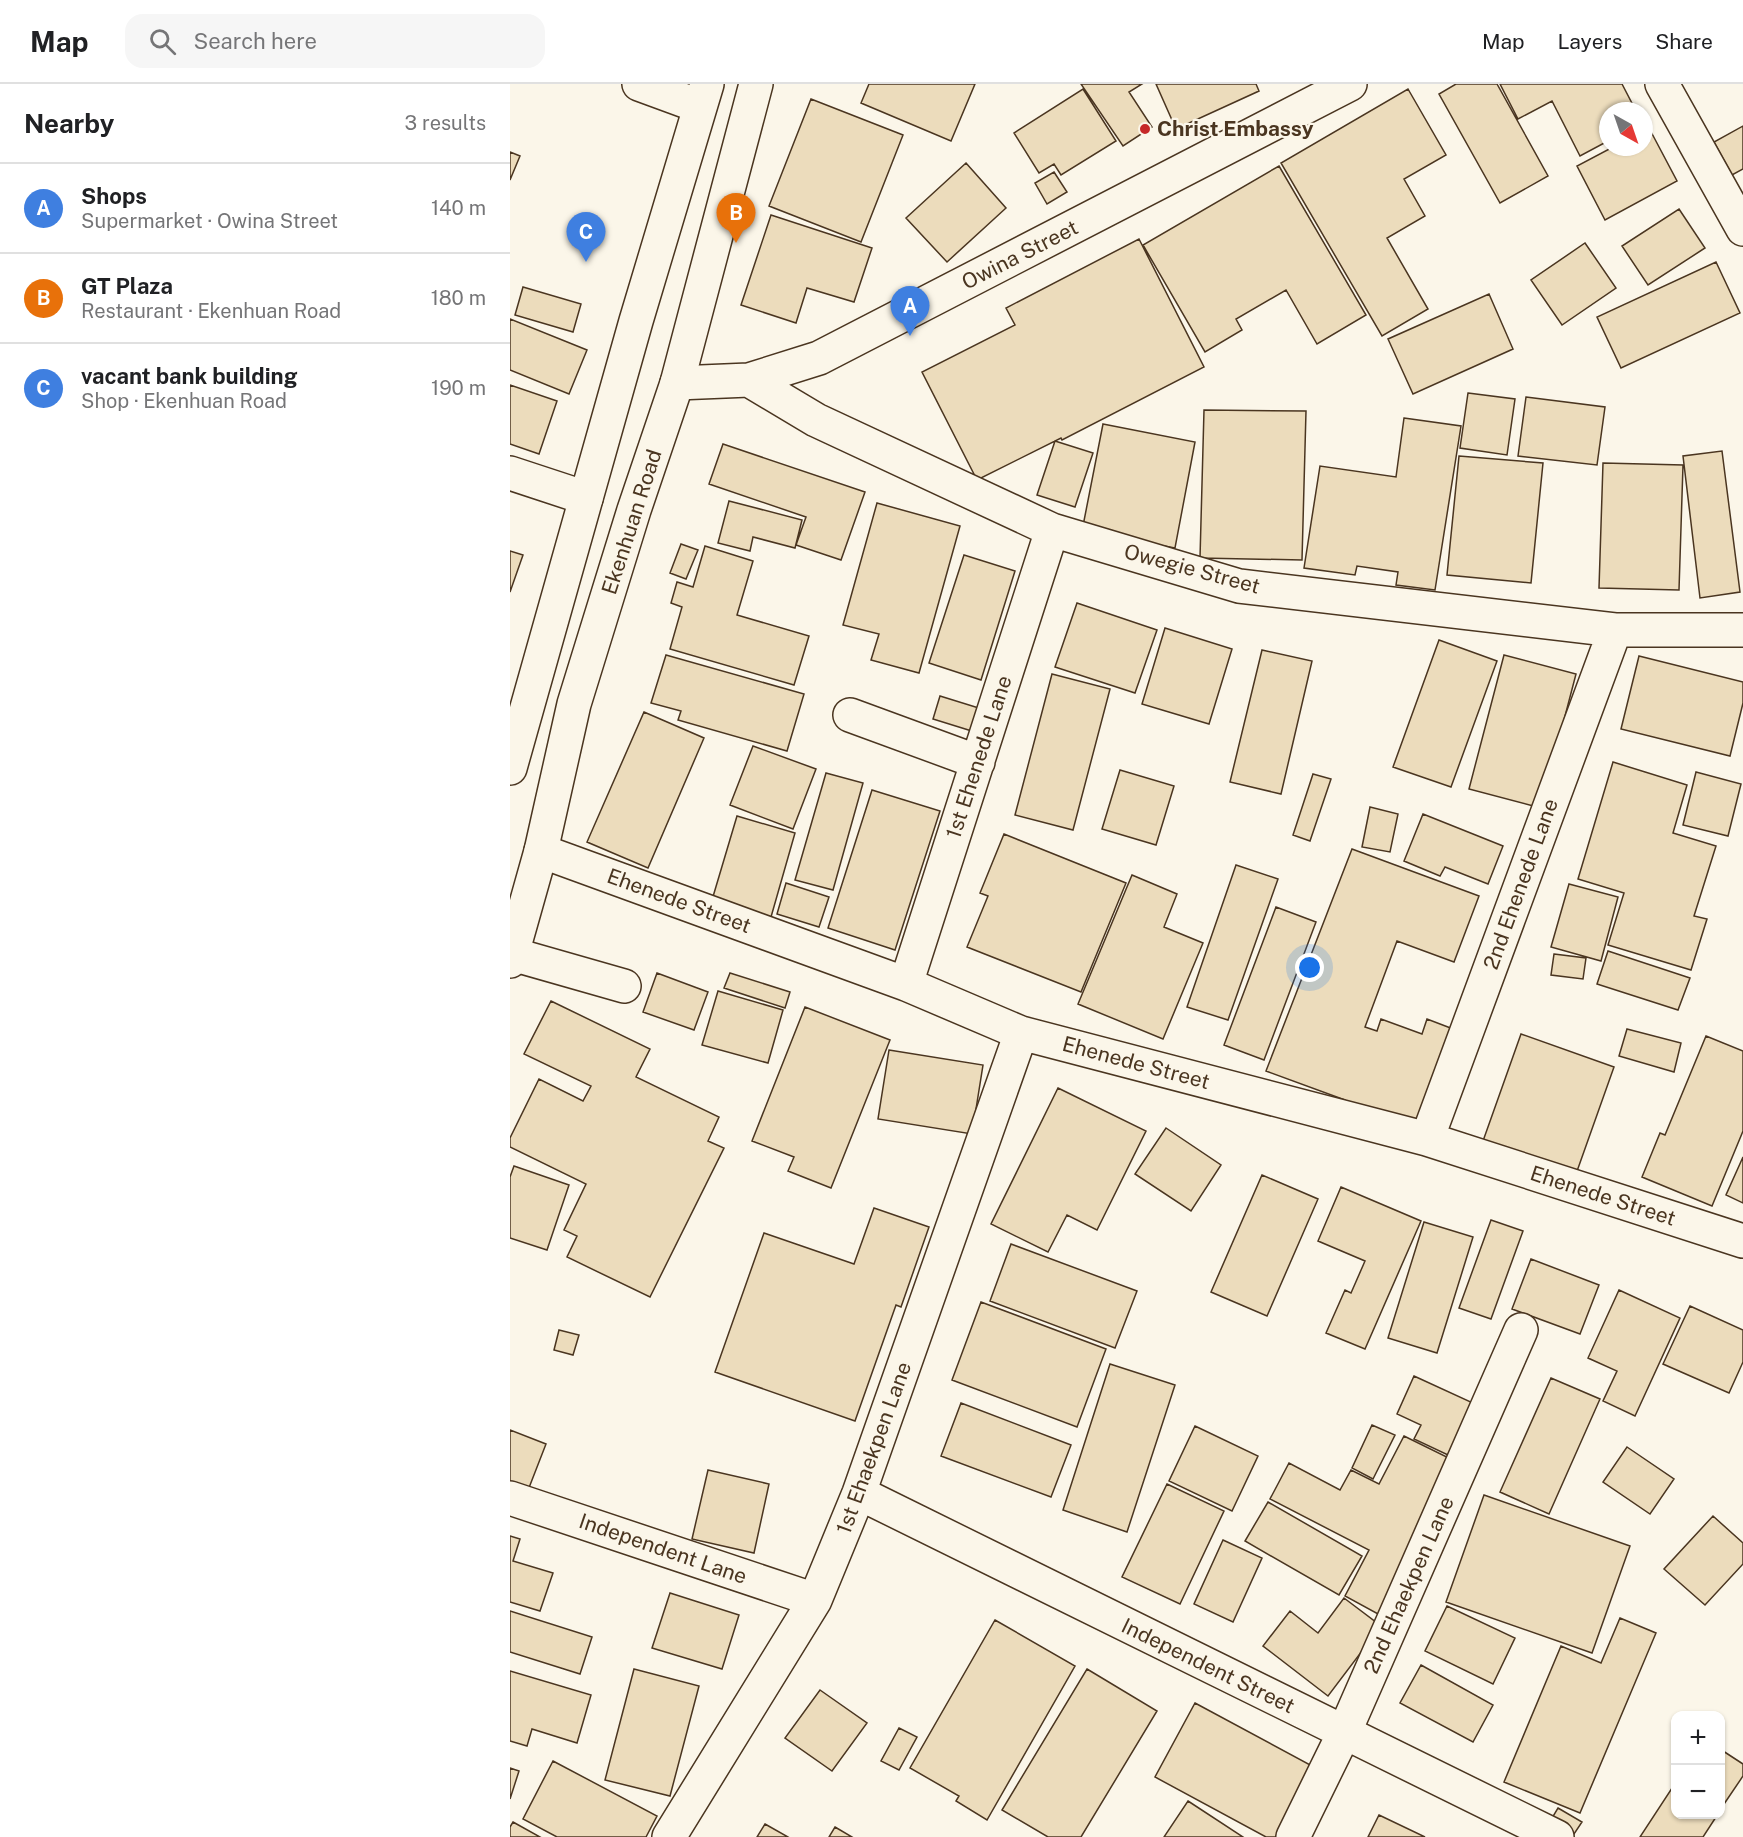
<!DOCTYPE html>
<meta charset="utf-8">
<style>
:root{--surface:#fff;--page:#f6f6f6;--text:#202124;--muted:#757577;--line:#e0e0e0;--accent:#c62828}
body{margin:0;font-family:"Public Sans",sans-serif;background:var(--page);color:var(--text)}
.controls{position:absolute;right:18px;bottom:18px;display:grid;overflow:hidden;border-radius:12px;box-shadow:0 2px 4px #0004}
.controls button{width:54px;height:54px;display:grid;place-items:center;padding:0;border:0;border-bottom:2px solid var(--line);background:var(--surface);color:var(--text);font:30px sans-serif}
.compass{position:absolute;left:1089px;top:18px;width:54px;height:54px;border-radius:50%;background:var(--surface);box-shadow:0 2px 4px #0004;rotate:140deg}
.you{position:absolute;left:800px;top:884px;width:21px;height:21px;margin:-15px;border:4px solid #fff;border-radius:50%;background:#1a73e8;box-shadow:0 0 0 9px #1a73e833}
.badge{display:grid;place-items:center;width:39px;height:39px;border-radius:50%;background:var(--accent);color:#fff;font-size:20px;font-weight:700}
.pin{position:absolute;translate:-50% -50px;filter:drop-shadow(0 2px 3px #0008)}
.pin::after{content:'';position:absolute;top:32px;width:21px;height:18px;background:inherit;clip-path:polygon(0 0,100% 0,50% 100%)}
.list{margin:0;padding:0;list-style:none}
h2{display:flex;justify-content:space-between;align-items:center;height:78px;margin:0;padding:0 24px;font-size:26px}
h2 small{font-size:20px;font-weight:400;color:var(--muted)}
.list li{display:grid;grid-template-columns:39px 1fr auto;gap:18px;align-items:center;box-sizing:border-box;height:90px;padding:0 24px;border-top:2px solid var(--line)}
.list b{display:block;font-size:22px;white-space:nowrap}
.list p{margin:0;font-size:20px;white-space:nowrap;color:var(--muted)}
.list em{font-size:20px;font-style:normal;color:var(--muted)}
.icon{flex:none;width:33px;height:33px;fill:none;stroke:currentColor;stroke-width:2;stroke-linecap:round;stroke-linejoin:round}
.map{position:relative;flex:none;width:1233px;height:1753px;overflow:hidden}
header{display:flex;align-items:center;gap:36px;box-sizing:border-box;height:84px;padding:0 30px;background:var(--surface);border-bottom:2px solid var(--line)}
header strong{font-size:28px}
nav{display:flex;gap:33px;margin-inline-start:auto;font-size:21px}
.search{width:420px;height:54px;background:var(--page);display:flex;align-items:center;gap:15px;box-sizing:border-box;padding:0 21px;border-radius:18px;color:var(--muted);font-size:22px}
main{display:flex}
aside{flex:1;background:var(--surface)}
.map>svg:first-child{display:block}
.building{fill:#ecdcbc;stroke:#4a3520;stroke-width:1.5}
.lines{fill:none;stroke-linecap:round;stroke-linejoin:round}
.minor-casing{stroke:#4a3520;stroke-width:36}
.major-casing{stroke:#4a3520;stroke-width:36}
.minor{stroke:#fbf6e9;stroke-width:33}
.major{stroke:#fbf6e9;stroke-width:33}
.poi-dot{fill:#c62828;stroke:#fbf6e9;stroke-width:2}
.labels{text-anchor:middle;stroke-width:4.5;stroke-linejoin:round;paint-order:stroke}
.poi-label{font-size:21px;font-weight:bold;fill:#4a3520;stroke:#fbf6e9;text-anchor:start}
.street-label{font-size:21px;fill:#4a3520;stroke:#fbf6e9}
</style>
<header>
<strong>Map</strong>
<div class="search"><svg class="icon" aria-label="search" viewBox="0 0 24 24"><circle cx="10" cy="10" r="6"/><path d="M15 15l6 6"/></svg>Search here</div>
<nav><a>Map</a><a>Layers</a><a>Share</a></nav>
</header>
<main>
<aside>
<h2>Nearby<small>3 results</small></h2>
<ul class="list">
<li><span class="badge" style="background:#3f7fe0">A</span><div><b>Shops</b><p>Supermarket · Owina Street</p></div><em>140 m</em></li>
<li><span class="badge" style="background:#e8710a">B</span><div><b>GT Plaza</b><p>Restaurant · Ekenhuan Road</p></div><em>180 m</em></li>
<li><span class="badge" style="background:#3f7fe0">C</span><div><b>vacant bank building</b><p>Shop · Ekenhuan Road</p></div><em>190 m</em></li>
</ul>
</aside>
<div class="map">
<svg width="1233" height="1753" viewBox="0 0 1233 1753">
<rect width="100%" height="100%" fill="#fbf6e9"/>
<path class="building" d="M 359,0 L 465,0 L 441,57 L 351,19 Z
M 571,0 L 632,0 L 619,8 L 642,43 L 613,62 Z
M 646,0 L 746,0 L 749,7 L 666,45 Z
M 946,0 L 987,0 L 1038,92 L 990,119 L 929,10 Z
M 990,0 L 1112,0 L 1126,27 L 1098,27 L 1098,57 L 1070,72 L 1042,17 L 1008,35 Z
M 573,5 L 606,57 L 551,91 L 544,80 L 529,89 L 504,49 Z
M 898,5 L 936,71 L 894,95 L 915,132 L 877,154 L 918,225 L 872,252 L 771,79 Z
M 301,15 L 393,51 L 351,158 L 259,122 Z
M 1233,42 L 1233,85 L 1222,91 L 1204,58 Z
M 1139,44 L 1167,97 L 1095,136 L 1067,82 L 1103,63 L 1134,63 L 1134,47 Z
M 0,68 L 10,72 L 0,96 Z
M 456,79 L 496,124 L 437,178 L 396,134 Z
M 769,82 L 856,231 L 807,260 L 776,206 L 726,235 L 732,246 L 695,268 L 633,161 Z
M 544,88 L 557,108 L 537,120 L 525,99 Z
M 1169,125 L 1195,164 L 1138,201 L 1112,162 Z
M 261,131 L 362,164 L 344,218 L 297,204 L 286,239 L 231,221 Z
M 629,155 L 694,283 L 552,356 L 551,354 L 467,396 L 412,288 L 505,241 L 496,224 Z
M 1075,159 L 1106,204 L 1052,241 L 1021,196 Z
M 1206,178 L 1230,229 L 1111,284 L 1087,233 Z
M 13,203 L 71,220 L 63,248 L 5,231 Z
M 979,210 L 1003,265 L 903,310 L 878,255 Z
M 0,235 L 77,266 L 59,310 L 0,286 Z
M 0,301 L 47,317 L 29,370 L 0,360 Z
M 958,309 L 1005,315 L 997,371 L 950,364 Z
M 1016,313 L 1095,323 L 1087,381 L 1008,372 Z
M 694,326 L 796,327 L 792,476 L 690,474 Z
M 894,334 L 951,342 L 925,506 L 886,501 L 888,488 L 847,482 L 845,491 L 794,484 L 810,382 L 886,393 Z
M 593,340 L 685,358 L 665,464 L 572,447 Z
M 545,357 L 583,369 L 565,423 L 527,411 Z
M 213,360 L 355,408 L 331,476 L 286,461 L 296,433 L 199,400 Z
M 1212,367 L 1230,508 L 1190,514 L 1173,372 Z
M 949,372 L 1033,379 L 1021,499 L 937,491 Z
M 1093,379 L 1173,381 L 1169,506 L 1089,504 Z
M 219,417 L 292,436 L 285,464 L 243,453 L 240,467 L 208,459 Z
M 367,419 L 450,442 L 409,589 L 361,576 L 369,550 L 333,541 Z
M 171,460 L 188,466 L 176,495 L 160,489 Z
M 195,462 L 243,477 L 227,531 L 299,552 L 284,601 L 160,565 L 172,523 L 161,519 L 167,498 L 183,503 Z
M 0,467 L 13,471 L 0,508 Z
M 454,471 L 505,487 L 471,596 L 419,579 Z
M 567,519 L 647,546 L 625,609 L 545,583 Z
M 655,544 L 722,565 L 699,640 L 632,620 Z
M 929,556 L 987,577 L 941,703 L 883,683 Z
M 752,566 L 802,577 L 771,710 L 720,698 Z
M 156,571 L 294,610 L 277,667 L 168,636 L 171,627 L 141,619 Z
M 994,571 L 1066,590 L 1031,724 L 959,705 Z
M 1129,572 L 1233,598 L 1233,619 L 1220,672 L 1111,645 Z
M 542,590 L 600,605 L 563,746 L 505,731 Z
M 430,612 L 472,625 L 465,648 L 423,635 Z
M 134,628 L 194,654 L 138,784 L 77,758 Z
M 243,662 L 306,685 L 283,745 L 220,721 Z
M 1103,678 L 1177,701 L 1163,749 L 1206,762 L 1184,832 L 1197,835 L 1181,886 L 1098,861 L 1114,809 L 1068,795 Z
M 610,686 L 664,702 L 646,761 L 592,745 Z
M 1186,688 L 1231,700 L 1218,752 L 1173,741 Z
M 316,689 L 353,699 L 323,806 L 285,796 Z
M 803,690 L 821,695 L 800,757 L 783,751 Z
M 362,706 L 430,727 L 385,866 L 318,844 Z
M 860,723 L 888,730 L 880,768 L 852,763 Z
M 913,730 L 993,762 L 978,800 L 935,783 L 930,792 L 894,777 Z
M 227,732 L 285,749 L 261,833 L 202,816 Z
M 494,750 L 616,799 L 571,908 L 457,863 L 478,812 L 470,809 Z
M 842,765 L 969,812 L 944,878 L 887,857 L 855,943 L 867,947 L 871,935 L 912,950 L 917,935 L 951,948 L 915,1044 L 833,1022 L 835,1016 L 756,987 Z
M 726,781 L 768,795 L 718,936 L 677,923 Z
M 622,791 L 667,810 L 654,843 L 693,859 L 653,955 L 568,920 Z
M 276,799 L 319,813 L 309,843 L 267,830 Z
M 1059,800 L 1108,813 L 1091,877 L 1041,863 Z
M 766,823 L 806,838 L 754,976 L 714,961 Z
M 1098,867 L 1180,894 L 1168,926 L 1087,900 Z
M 1044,870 L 1076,874 L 1073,895 L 1041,891 Z
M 147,889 L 198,908 L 184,946 L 133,928 Z
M 220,889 L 280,908 L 275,924 L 214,904 Z
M 208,907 L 273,926 L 258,979 L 192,961 Z
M 41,917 L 140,965 L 126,993 L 209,1033 L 198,1057 L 214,1064 L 140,1213 L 57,1173 L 67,1152 L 54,1146 L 76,1100 L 0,1063 L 0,1054 L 29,995 L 73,1017 L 81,1002 L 14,970 Z
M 295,923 L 380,956 L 321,1104 L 278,1087 L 284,1073 L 242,1057 Z
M 1117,945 L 1171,959 L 1164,988 L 1109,972 Z
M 1011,950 L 1104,983 L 1066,1090 L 973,1057 Z
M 1196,952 L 1233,967 L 1233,1047 L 1202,1122 L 1132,1093 L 1150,1049 L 1155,1051 Z
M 379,966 L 473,981 L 462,1050 L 368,1035 Z
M 548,1004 L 636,1047 L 587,1146 L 557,1131 L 538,1168 L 481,1140 Z
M 656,1044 L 711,1081 L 681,1127 L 625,1090 Z
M 1233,1073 L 1233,1119 L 1216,1111 Z
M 4,1082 L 59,1101 L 37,1166 L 0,1154 L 0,1093 Z
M 752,1091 L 808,1115 L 757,1232 L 701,1208 Z
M 831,1103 L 911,1137 L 855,1265 L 816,1249 L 835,1206 L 841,1209 L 855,1177 L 808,1157 Z
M 364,1124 L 419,1143 L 391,1223 L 386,1221 L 345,1337 L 205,1288 L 254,1149 L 344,1180 Z
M 981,1136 L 1013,1147 L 981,1235 L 949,1224 Z
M 914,1138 L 963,1153 L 927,1269 L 878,1254 Z
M 501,1160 L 627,1207 L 605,1264 L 480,1217 Z
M 1021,1175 L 1089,1201 L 1070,1250 L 1002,1225 Z
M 1109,1206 L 1170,1234 L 1125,1332 L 1093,1317 L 1107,1287 L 1078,1274 Z
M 471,1218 L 596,1265 L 567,1343 L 442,1296 Z
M 1180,1222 L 1233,1246 L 1233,1278 L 1219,1309 L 1153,1280 Z
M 49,1246 L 69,1251 L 63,1271 L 44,1266 Z
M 600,1280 L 665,1301 L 617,1448 L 553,1426 Z
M 904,1292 L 963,1319 L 938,1371 L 904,1355 L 911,1341 L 887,1330 Z
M 1041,1294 L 1090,1315 L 1039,1430 L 990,1408 Z
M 451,1319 L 561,1361 L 541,1413 L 431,1372 Z
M 862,1341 L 885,1351 L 863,1395 L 842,1384 Z
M 685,1342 L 748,1372 L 722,1427 L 659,1397 Z
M 0,1346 L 36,1360 L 15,1414 L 0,1408 Z
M 894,1352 L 947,1378 L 868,1530 L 835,1512 L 859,1466 L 760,1415 L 779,1379 L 830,1406 L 841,1386 L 869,1400 Z
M 1117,1363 L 1164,1395 L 1140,1430 L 1093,1398 Z
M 198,1386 L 259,1400 L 244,1469 L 182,1455 Z
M 657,1400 L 714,1427 L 670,1520 L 612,1493 Z
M 974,1411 L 1120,1462 L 1082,1569 L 936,1518 Z
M 758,1418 L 852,1472 L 829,1511 L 735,1457 Z
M 1203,1432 L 1233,1459 L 1233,1480 L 1195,1521 L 1154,1485 Z
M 0,1452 L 10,1455 L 3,1477 L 43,1489 L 30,1527 L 0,1518 Z
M 713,1456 L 752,1474 L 723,1538 L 684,1520 Z
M 160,1509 L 229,1531 L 212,1585 L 142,1564 Z
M 834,1514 L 871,1542 L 818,1612 L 753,1562 L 780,1527 L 808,1549 Z
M 937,1522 L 1005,1554 L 983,1600 L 915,1567 Z
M 0,1527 L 82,1553 L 70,1590 L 0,1568 Z
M 1110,1534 L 1146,1549 L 1070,1729 L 994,1698 L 1051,1562 L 1091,1579 Z
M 485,1536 L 565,1582 L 477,1736 L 446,1717 L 449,1712 L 400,1684 Z
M 911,1581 L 983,1621 L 963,1658 L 890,1619 Z
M 124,1585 L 189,1602 L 160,1712 L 95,1696 Z
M 577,1585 L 647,1627 L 571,1753 L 538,1753 L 492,1726 Z
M 0,1587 L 81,1611 L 67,1659 L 22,1645 L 17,1662 L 0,1657 Z
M 310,1606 L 357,1639 L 322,1687 L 275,1654 Z
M 685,1619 L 804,1683 L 766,1753 L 756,1753 L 645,1693 Z
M 389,1644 L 407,1653 L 389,1686 L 371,1677 Z
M 1210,1665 L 1233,1680 L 1233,1692 L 1210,1726 Z
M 43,1677 L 147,1732 L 136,1753 L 47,1753 L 13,1735 Z
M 0,1684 L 9,1687 L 0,1715 Z
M 1166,1698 L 1166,1730 L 1208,1730 L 1193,1753 L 1130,1753 Z
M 678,1717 L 733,1753 L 654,1753 Z
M 1048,1724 L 1072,1738 L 1062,1753 L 1036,1744 Z
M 869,1731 L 915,1753 L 858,1753 Z
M 3,1738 L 30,1753 L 0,1753 L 0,1743 Z
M 255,1740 L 278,1753 L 247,1753 Z
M 325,1743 L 342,1753 L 319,1753 Z"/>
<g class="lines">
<g class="minor-casing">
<path id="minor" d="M 129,0 L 189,22
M 1152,0 L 1233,145
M 239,296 L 306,336 L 542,446 L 729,502 L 1105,546 L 1233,546
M 167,299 L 239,296 L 309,274 L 840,0
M 0,389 L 76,414
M 340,631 L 468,678
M 31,767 L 396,900 L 511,949 L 917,1055 L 1233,1157
M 2,870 L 114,902
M 396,900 L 542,446
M 917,1055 L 1105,546
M 349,1409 L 1047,1753
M 0,1414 L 305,1516
M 159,1753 L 305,1516 L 349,1409 L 511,949
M 783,1753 L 834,1649 L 1011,1246"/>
</g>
<g class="major-casing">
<path id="major" d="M 0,684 L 126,237 L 197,0
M 0,877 L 31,767 L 64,620 L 124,426 L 167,299 L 246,0"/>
</g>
<use href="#minor" class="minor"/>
<use href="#major" class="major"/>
</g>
<circle class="poi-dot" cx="635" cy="45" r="6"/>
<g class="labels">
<g class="poi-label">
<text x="647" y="52">Christ Embassy</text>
</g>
<g class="street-label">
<text transform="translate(510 171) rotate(-27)" y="7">Owina Street</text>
<text transform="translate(122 438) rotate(-72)" y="7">Ekenhuan Road</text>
<text transform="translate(682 485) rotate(15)" y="7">Owegie Street</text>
<text transform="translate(469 673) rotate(-72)" y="7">1st Ehenede Lane</text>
<text transform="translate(1011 800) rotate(-70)" y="7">2nd Ehenede Lane</text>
<text transform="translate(169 817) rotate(20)" y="7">Ehenede Street</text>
<text transform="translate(626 979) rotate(15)" y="7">Ehenede Street</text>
<text transform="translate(1093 1112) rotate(18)" y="7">Ehenede Street</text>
<text transform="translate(364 1364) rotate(-70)" y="7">1st Ehaekpen Lane</text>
<text transform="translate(153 1465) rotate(19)" y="7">Independent Lane</text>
<text transform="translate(899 1501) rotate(-66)" y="7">2nd Ehaekpen Lane</text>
<text transform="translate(698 1582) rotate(26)" y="7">Independent Street</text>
</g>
</g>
</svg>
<div class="controls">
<button>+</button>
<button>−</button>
</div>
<svg class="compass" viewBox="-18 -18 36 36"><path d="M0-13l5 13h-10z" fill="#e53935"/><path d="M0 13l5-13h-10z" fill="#757577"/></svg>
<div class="you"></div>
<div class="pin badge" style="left:400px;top:252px;background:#3f7fe0">A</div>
<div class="pin badge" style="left:226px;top:159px;background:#e8710a">B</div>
<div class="pin badge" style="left:76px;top:178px;background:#3f7fe0">C</div>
</div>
</main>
